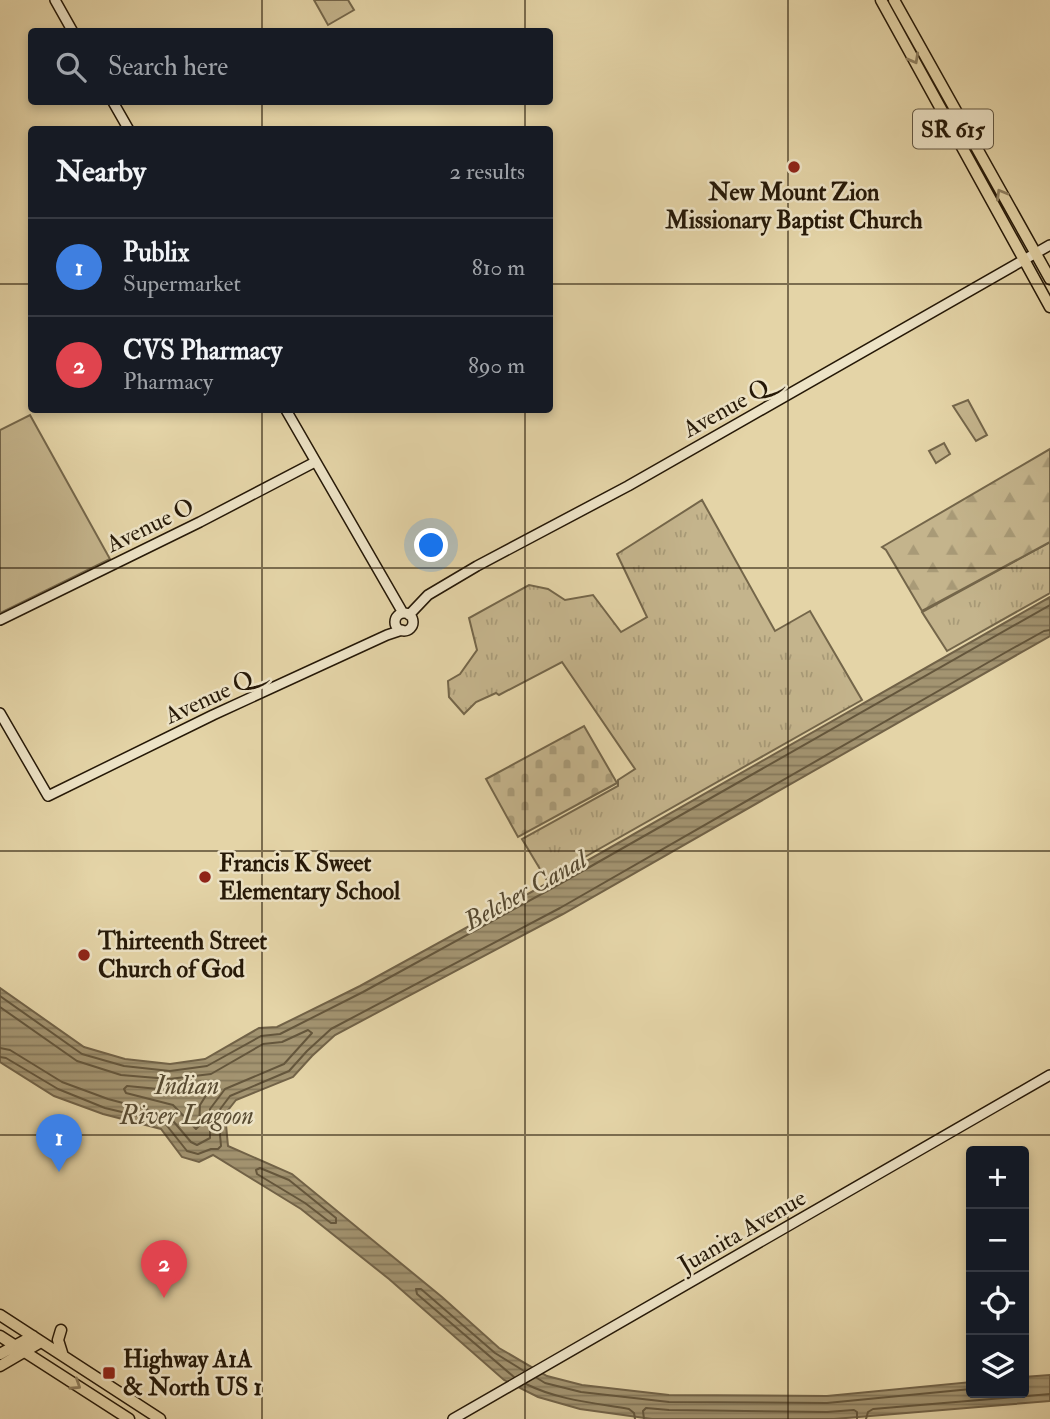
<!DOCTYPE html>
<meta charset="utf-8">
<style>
:root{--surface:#171b24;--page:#20242c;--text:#f1f3f6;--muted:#9ea1a6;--line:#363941;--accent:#7c3aed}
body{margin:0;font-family:"IM FELL Double Pica",serif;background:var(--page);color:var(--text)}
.controls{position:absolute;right:21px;bottom:21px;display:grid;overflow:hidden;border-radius:7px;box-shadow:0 4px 10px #0003}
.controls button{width:63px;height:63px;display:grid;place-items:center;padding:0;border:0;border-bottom:2px solid var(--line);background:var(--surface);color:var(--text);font:35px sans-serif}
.you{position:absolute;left:432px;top:546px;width:24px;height:24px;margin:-18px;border:5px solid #fff;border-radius:50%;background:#1a73e8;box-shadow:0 0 0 10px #1a73e833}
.badge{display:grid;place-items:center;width:46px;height:46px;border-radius:50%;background:var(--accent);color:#fff;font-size:23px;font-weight:700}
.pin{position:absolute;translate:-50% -58px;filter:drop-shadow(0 2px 4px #0008)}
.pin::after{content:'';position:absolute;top:37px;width:24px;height:21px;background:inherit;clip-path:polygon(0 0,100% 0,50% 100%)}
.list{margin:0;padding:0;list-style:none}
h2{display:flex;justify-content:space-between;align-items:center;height:91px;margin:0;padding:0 28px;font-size:30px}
h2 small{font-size:23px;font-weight:400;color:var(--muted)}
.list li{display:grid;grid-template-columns:46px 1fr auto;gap:21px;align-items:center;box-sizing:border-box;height:98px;padding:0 28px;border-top:2px solid var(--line)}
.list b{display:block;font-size:26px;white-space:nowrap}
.list p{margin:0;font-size:23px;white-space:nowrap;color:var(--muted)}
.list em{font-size:23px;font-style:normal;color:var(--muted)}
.icon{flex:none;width:38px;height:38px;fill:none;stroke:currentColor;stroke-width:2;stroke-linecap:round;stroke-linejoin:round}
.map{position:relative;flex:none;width:1050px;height:1419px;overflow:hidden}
.search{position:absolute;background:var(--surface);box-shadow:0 4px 10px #0003;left:28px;top:28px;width:525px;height:77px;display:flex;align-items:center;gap:18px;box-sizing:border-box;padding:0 24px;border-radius:7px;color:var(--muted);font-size:26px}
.panel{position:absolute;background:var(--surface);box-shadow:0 4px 10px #0003;left:28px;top:126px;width:525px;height:287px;border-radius:7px}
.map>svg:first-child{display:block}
.grass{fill:url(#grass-tufts);stroke:#74664a;stroke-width:2}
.forest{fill:url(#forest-firs);stroke:#74664a;stroke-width:2}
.cemetery{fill:url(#cemetery-stones);stroke:#74664a;stroke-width:2}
.park{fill:#c4b48c;stroke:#74664a;stroke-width:2}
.water{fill:url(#water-rules);stroke:#716247;stroke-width:2}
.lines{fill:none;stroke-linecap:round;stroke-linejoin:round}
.shore{stroke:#64563c;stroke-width:2}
.secondary-casing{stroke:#251807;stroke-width:12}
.primary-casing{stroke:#251807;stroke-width:13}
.secondary{stroke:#ede3c6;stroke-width:9}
.primary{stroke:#e4d4a7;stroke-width:10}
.oneway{stroke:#8e7f5f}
.grid{fill:none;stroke:#251807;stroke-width:2;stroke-opacity:0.55}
.poi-dot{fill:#8f2418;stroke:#ede3c6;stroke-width:2.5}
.labels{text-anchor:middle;stroke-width:5;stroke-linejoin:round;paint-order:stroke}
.shield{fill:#ede3c6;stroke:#615540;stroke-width:2}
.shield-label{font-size:23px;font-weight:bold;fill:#251807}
.poi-label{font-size:24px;font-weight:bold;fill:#251807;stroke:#ede3c6;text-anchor:start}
.street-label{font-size:24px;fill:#251807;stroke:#ede3c6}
.water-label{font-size:26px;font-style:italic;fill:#574a31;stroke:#ede3c6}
</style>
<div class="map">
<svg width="1050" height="1419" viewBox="0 0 1050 1419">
<defs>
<pattern id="grass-tufts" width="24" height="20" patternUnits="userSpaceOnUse" patternTransform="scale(1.75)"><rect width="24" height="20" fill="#c4b48c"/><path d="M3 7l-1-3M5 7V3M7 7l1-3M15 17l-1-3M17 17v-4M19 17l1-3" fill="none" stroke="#a89a77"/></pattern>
<pattern id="forest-firs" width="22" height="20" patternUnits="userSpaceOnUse" patternTransform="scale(1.75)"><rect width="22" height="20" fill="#c4b48c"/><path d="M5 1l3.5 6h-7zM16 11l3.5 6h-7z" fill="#a89a77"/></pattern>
<pattern id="cemetery-stones" width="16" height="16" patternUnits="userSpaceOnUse" patternTransform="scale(1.75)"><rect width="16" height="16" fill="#c4b48c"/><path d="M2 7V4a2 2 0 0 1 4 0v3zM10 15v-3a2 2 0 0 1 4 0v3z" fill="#a89a77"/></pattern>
<pattern id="water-rules" width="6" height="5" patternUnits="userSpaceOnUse" patternTransform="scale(1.75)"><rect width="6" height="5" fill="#a39471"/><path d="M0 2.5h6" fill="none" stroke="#85785b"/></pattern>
</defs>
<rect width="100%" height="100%" fill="#e4d4a7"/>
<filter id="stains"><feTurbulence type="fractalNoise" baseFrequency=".00286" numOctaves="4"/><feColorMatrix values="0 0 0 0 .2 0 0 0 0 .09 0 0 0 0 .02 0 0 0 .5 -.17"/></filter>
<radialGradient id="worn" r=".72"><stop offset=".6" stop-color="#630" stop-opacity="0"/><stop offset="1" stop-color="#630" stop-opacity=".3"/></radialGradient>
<path class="grass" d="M 702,500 L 775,631 L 810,611 L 862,700 L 546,879 L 522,839 L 618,786 L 618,780 L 635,769 L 562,662 L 499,695 L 496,693 L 476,702 L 464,714 L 449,697 L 448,681 L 460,674 L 477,650 L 469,618 L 529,585 L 548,589 L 565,600 L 593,595 L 621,632 L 647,617 L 617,554 Z
M 1050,542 L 1050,593 L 947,651 L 922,612 Z"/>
<path class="forest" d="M 1050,449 L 1050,542 L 922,611 L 886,550 L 882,547 Z"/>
<path class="cemetery" d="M 584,726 L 617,783 L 518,837 L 486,779 Z"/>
<path class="park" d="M 314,0 L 348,0 L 354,10 L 328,25 Z
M 968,400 L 987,435 L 976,441 L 953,406 Z
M 30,415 L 110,559 L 0,613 L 0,430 Z
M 944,443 L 950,454 L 936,463 L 929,451 Z"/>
<path class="water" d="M 1050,597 L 1050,636 L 563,914 L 335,1035 L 312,1056 L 293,1077 L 236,1100 L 225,1114 L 228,1146 L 292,1174 L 442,1297 L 499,1348 L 547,1376 L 582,1385 L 669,1395 L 827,1396 L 971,1382 L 971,1393 L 1024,1393 L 1024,1377 L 1050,1375 L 1050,1401 L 834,1419 L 652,1419 L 580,1409 L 538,1397 L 504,1380 L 389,1279 L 301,1209 L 213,1155 L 199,1162 L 182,1157 L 161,1129 L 103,1114 L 54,1096 L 0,1062 L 0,988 L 84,1047 L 125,1059 L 170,1064 L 205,1059 L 259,1028 L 277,1027 L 360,986 L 555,879 Z"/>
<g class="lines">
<path class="shore" d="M 0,996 L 82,1054 L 124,1066 L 170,1071 L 207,1066 L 261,1036 L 280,1034 L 363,992 L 558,885 L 1050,605
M 0,1007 L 77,1061 L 121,1075 L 169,1079 L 211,1074 L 263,1044 L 282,1042 L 308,1030 L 312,1033 L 284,1064 L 225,1089 L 210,1109 L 210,1138 L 197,1145 L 191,1142 L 168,1115 L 108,1099 L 62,1082 L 10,1050 L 0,1048
M 0,1057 L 6,1058 L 58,1089 L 105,1108 L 164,1122 L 187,1151 L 198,1154 L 211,1149 L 218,1149 L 221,1146 L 218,1112 L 230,1096 L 289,1071 L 307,1051 L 331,1029 L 560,908 L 1008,651 L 1044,631 L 1050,630
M 127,1086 L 169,1090 L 207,1086 L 210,1089 L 200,1105 L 199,1126 L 196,1129 L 173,1105 L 126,1093 L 124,1089 Z
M 260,1168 L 289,1180 L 336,1218 L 336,1223 L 331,1223 L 305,1203 L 257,1174 L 256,1170 Z
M 514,1377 L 417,1294 L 416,1289 L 421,1289 L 495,1353 L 524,1371
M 537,1378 L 545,1383 L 581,1392 L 669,1402 L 827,1403 L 971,1389
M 526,1384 C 558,1400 594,1403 629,1409 L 634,1413 L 635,1419
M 644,1419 L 643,1411 L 646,1408 L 669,1410 L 827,1412 L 854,1410 L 857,1412 L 857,1419
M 866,1419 L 868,1412 L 873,1409 L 1050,1394"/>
<g class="secondary-casing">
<path id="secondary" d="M 55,0 L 73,32
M 113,102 L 129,130
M 286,410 L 403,613
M395 622a9 9 0 1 1 18 0a9 9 0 1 1-18 0Z
M 409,615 L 428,595 L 477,566 L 628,486 L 1050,245
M 0,620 L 200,522 L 315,462
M 0,713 L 48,796 L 213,715 L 387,635 L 402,630
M 453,1419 L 1050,1075"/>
</g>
<g class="primary-casing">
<path id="primary" d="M 881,0 L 1050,307
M 894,0 L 1050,279
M 0,1315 L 160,1419
M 61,1330 L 58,1340 L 63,1356
M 0,1336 L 129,1419
M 0,1354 L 33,1336
M 0,1366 L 41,1342"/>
</g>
<use href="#secondary" class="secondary"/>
<use href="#primary" class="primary"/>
</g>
<defs><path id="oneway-chevron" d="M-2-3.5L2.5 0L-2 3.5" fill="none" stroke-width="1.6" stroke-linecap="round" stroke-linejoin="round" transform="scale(1.75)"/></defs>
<g class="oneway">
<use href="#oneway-chevron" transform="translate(914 59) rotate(61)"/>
<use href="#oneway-chevron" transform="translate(1001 194) rotate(-120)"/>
<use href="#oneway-chevron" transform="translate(76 1385) rotate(33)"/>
</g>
<path class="grid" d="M 262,0 L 262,32M 525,0 L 525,32M 788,0 L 788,1419M 262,102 L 262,130M 525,102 L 525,130M 0,284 L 32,284M 550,284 L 1050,284M 262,410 L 262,1419M 525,410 L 525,1419M 0,568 L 1050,568M 0,851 L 1050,851M 0,1135 L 1050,1135"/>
<g class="poi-dot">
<circle cx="794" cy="167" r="7"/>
<circle cx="205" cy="877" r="7"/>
<circle cx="84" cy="955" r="7"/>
<rect x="102" y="1366" width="14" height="14" rx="3.5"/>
</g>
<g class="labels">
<rect class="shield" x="913" y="109.5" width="80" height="39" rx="5"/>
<g class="shield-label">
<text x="953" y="137">SR 615</text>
</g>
<g class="poi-label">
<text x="794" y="200" text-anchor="middle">New Mount Zion<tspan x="794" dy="28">Missionary Baptist Church</tspan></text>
<text x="219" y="871">Francis K Sweet<tspan x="219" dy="28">Elementary School</tspan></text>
<text x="98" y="949">Thirteenth Street<tspan x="98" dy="28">Church of God</tspan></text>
<text x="123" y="1367">Highway A1A<tspan x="123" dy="28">&amp; North US 1</tspan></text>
</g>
<g class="street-label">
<text transform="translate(726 408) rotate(-29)" y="8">Avenue Q</text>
<text transform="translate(150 525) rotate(-26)" y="8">Avenue O</text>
<text transform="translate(209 697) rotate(-25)" y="8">Avenue Q</text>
<text transform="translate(742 1231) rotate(-30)" y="8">Juanita Avenue</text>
</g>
<g class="water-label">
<text transform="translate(525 890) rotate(-29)" y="9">Belcher Canal</text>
<text x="187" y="1094">Indian<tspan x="187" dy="30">River Lagoon</tspan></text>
</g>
</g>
<rect width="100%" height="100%" filter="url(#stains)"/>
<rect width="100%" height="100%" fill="url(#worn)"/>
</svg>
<div class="controls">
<button>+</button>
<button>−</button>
<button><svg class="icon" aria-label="locate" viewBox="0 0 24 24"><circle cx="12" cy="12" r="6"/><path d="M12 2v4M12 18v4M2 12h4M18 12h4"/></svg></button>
<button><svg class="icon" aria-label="layers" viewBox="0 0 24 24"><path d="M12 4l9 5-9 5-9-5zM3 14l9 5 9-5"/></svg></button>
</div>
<div class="you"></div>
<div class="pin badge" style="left:59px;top:1172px;background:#3f7fe0">1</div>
<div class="pin badge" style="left:164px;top:1298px;background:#e0444e">2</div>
<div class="search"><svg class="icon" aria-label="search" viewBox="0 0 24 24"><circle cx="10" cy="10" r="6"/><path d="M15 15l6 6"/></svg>Search here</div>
<section class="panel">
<h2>Nearby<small>2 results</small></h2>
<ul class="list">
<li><span class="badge" style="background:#3f7fe0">1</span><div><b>Publix</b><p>Supermarket</p></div><em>810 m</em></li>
<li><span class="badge" style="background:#e0444e">2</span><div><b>CVS Pharmacy</b><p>Pharmacy</p></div><em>890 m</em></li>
</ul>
</section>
</div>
